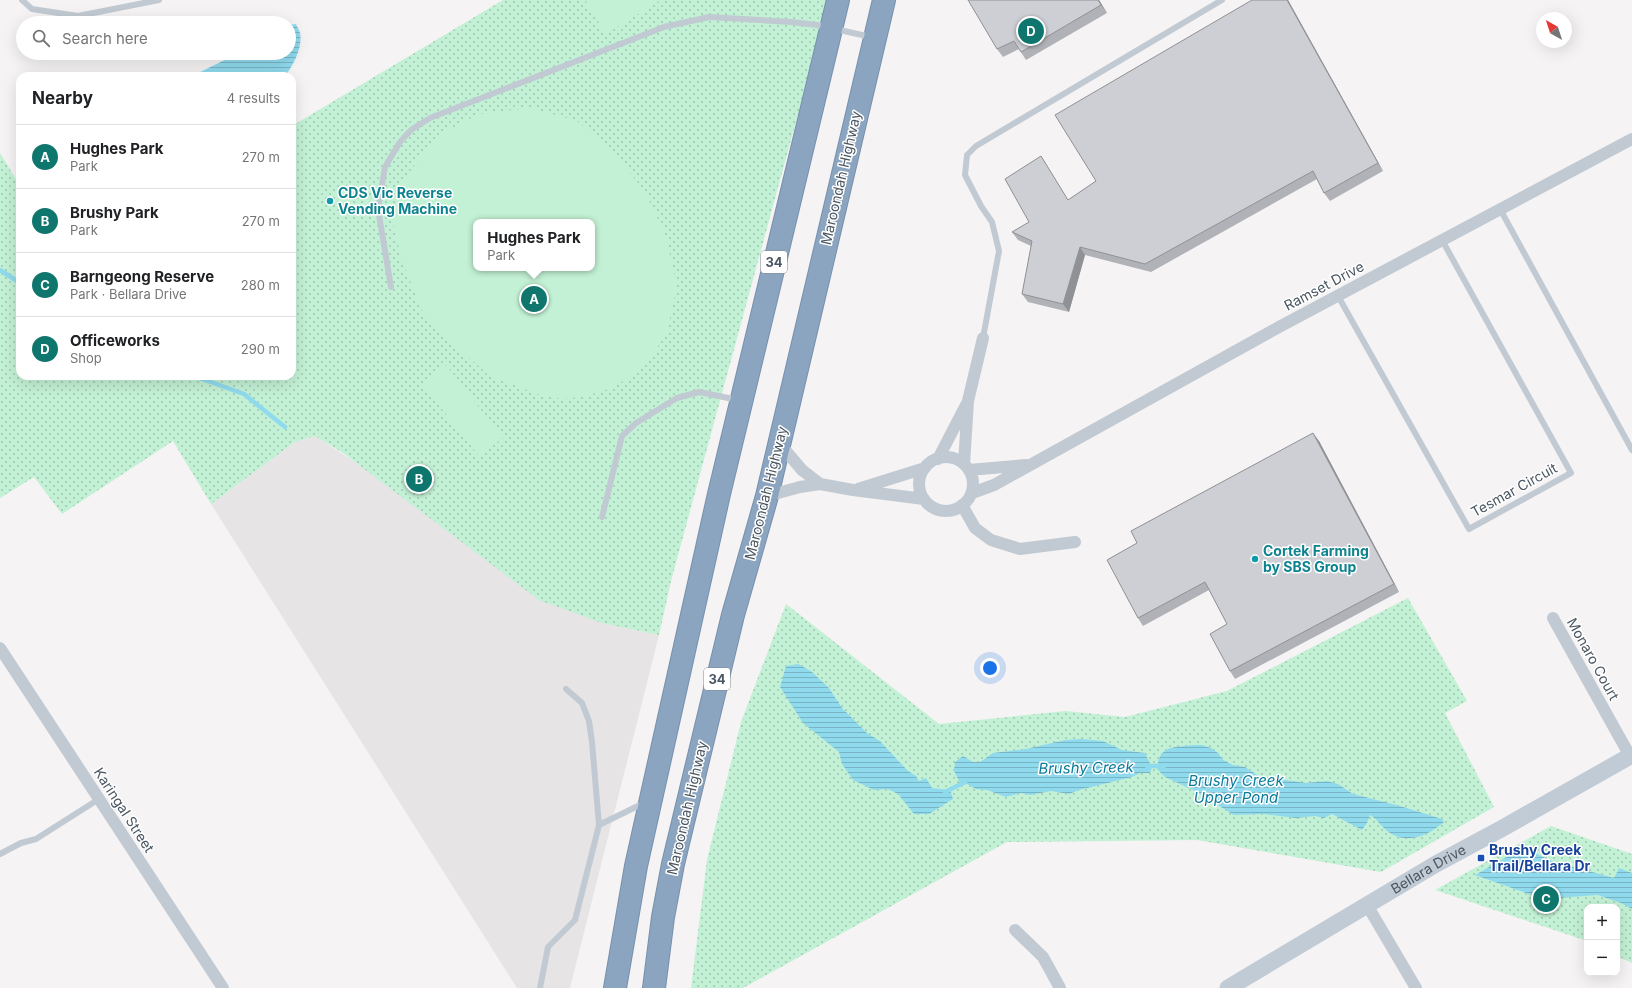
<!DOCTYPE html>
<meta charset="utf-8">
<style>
:root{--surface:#fff;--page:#f2f2f2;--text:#202124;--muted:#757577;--line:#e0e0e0;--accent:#0f766e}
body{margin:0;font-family:Inter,sans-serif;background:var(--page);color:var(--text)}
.controls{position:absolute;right:12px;bottom:12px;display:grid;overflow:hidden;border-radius:8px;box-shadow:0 4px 16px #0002}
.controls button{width:36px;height:36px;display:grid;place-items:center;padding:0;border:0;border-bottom:1px solid var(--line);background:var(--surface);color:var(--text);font:20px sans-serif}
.compass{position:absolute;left:1536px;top:12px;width:36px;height:36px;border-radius:50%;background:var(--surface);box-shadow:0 4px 16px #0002;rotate:321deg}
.you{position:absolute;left:990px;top:668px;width:14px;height:14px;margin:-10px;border:3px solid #fff;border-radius:50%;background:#1a73e8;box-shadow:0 0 0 6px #1a73e833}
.badge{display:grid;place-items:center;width:26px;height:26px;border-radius:50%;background:var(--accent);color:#fff;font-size:13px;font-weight:700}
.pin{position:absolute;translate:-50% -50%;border:2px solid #fff;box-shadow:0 1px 4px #0006}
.popup{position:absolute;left:473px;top:219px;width:122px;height:52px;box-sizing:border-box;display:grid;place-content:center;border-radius:8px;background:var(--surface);filter:drop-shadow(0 1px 3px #0005);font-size:13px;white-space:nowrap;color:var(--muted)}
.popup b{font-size:15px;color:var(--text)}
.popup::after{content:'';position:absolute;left:50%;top:100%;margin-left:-8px;border:8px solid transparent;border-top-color:var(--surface)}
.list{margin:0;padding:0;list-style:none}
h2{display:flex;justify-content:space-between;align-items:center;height:52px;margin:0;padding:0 16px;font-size:17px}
h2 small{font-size:13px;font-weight:400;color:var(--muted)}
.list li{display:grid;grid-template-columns:26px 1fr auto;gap:12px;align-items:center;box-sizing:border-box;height:64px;padding:0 16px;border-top:1px solid var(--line)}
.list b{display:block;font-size:15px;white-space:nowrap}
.list p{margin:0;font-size:13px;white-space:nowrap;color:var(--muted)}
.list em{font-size:13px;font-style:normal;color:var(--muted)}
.icon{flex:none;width:22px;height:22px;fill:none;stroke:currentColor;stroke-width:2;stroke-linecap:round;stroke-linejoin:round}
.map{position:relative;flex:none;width:1632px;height:988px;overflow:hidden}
.search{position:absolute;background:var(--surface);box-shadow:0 4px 16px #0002;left:16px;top:16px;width:280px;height:44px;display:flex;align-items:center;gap:10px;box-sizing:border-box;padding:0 14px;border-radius:22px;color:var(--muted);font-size:15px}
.panel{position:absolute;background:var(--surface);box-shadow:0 4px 16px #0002;left:16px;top:72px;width:280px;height:308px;border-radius:12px}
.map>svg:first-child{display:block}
.education{fill:#e6e4e5}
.park{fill:url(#park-dots);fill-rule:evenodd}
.garden{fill:#c3f1d5;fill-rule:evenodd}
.water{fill:url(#water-rules)}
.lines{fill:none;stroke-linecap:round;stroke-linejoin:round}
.stream{stroke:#90daee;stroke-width:4.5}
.highway-casing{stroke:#7690ad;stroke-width:24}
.lane{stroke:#c1cad2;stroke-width:6}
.street{stroke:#c1cad2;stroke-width:12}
.secondary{stroke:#c1cbd6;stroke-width:17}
.highway{stroke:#8ba5c1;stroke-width:22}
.wall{fill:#b0b2b7}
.shaded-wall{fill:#909195}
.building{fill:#cdcfd5;stroke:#909195}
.culture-dot{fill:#0f9aa8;stroke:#fff;stroke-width:1.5}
.transit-dot{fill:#1a4fb4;stroke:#fff;stroke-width:1.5}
.labels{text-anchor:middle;stroke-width:3;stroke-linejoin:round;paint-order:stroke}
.shield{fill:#fff;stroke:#808990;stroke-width:1}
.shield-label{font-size:13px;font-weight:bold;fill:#4a5661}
.street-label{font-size:14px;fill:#4a5661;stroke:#fff}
.culture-label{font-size:14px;font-weight:bold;fill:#0d838f;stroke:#fff;text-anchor:start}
.transit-label{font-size:14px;font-weight:bold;fill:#164399;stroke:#fff;text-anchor:start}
.water-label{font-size:15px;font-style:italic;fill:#0c7c9b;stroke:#fff}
</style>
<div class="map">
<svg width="1632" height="988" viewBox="0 0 1632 988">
<defs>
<pattern id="park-dots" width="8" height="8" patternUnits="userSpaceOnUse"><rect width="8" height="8" fill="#c3f1d5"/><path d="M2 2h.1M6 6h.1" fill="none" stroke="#a0c6b0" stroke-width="1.8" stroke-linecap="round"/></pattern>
<pattern id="water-rules" width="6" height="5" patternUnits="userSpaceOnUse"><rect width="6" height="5" fill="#90daee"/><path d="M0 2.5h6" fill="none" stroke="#78b4c4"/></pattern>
</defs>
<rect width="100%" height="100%" fill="#f5f3f3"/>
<path class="education" d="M 315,436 L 602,623 L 659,635 L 570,988 L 517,988 L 211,504 L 295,442 Z"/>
<path class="park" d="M 503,0 L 829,0 L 671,581 L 659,635 L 602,623 L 539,600 L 343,453 L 315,436 L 295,442 L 211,504 L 173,441 L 62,514 L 34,477 L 0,498 L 0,153 L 20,186 L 20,376 L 292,376 L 292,126 ZM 476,222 L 592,222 L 592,268 L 476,268 Z
M 1408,598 L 1467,701 L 1445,713 L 1494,807 L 1381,872 L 1197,840 L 1007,842 L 743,988 L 691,988 L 707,860 L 741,722 L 786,604 L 939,724 L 1066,711 L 1125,717 L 1227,691 Z
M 1551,826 L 1632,854 L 1632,963 L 1617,956 L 1617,907 L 1587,907 L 1587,941 L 1435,890 Z"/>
<path class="garden" d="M 585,0 L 661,0 L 606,34 Z
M 530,108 L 577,121 L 614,154 L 644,190 L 665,234 L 677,285 L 667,332 L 651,357 L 634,374 L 612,388 L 586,396 L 562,399 L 540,395 L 490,376 L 453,344 L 422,311 L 402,261 L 392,220 L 407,175 L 438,135 L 479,114 ZM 476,222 L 592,222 L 592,268 L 476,268 Z
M 446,365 L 503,438 L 479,456 L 422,384 Z"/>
<path class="water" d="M 296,24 C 297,27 300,31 300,33 C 303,47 293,66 285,76 L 192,76 L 239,53 L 289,53 L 289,25 Z
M 798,664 L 811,671 L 829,688 L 842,708 L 868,734 L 880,741 L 907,770 L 916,776 L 919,781 L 926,778 L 932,788 L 950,790 L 953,799 L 929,814 L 914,814 L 898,794 L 888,789 L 874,790 L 853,780 L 842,764 L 839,752 L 803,723 L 780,687 L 786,666 Z
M 1082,739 L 1103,741 L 1122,750 L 1145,753 L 1152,767 L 1150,773 L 1140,773 L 1132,777 L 1079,790 L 1069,794 L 1051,791 L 1030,795 L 1021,793 L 1006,797 L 987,790 L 976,789 L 967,784 L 961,785 L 954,771 L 955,762 L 963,756 L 973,762 L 980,762 L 993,753 L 1026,749 L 1065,740 Z
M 1192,745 L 1202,745 L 1211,748 L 1218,753 L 1223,760 L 1233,765 L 1245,767 L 1259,776 L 1306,783 L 1327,781 L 1338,784 L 1353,794 L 1400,806 L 1442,819 L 1444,822 C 1428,836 1405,846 1386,830 C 1379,824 1378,820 1370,815 L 1367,823 L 1362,830 L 1332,814 L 1324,818 L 1315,816 L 1296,818 L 1263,814 L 1234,815 L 1193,790 L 1165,777 L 1157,769 C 1159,745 1173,748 1192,745 Z
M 1524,847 L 1549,860 L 1614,878 L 1619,868 L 1632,873 L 1632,909 L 1621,903 L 1598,895 L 1543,899 L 1475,875 Z"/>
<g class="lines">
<path class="stream" d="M 0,270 L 20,283
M 194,376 L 244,394 L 285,427
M 1147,766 L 1164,766
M 945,792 L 965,782"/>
<g class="highway-casing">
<path id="highway" d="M 615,988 L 636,866 L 719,494 L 838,0
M 654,988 L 663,917 L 673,864 L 733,615 L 767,496 L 884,0"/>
</g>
<path class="lane" d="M 22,0 L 32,9 L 78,16 L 159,0
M 1500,209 L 1632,450
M 391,287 L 378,209 L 385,167 L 400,142 L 411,130 L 430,118 L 664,27 L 709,17 L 791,22 L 817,25 L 871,37
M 1338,296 L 1469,529 L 1571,473 L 1442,240
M 983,338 L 999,251 L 992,222 L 981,206 L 965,175 L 967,155 L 976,146 L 1222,0
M 602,517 L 622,436 L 636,423 L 677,398 L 699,392 L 738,400
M 599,825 L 644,803
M 0,854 L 21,843 L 36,839 L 99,799
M 540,988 L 548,947 L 575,920 L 599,825 L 592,742 L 589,721 L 582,703 L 566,689"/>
<path class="street" d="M 779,443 L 802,470 L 820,484
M919 484a27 27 0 1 1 54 0a27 27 0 1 1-54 0Z
M 938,459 L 966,405
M 964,464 L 968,401 L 983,338
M 969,470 L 1026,465
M 858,489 L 925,468
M 972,493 L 994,485 L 1279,327 L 1632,139
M 767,496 L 800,487 L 820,484 L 853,490 L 924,499
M 962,505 L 975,528 L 991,540 L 1020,549 L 1075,542
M 1553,618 L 1630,756
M 0,648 L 223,988
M 1367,905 L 1416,988
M 1015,930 L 1043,957 L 1060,988"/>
<path class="secondary" id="s1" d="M 1228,988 L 1436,864 L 1501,829 L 1632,755"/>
<use href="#highway" class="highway"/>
</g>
<path class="wall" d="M 1099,0 L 1107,13 L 1026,60 L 1019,49 L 1003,57 L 997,49 Z
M 1288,0 L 1383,171 L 1330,201 L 1324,193 L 1317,179 L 1151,272 L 1085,255 L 1069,312 L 1028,302 L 1022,294 L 1031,246 L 1018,240 L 1012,232 L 1029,222 L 1041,156 L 1068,200 L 1096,181 Z
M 1319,441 L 1399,592 L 1235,679 L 1230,671 L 1227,624 L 1209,590 L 1143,626 L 1138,618 L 1137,543 Z"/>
<path class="shaded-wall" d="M 1098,0 L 1099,0 L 1107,13 L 1101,5 Z
M 1287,0 L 1288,0 L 1383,171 L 1378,163 Z
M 1080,247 L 1085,255 L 1069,312 L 1063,304 Z
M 1313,433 L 1319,441 L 1399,592 L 1394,584 Z"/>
<path class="building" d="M 968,0 L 1098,0 L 1101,5 L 1021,52 L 1014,41 L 997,49 Z
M 1252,0 L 1287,0 L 1378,163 L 1324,193 L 1313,171 L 1145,264 L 1080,247 L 1063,304 L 1022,294 L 1032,241 L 1012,232 L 1029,222 L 1005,179 L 1041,156 L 1068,200 L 1096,181 L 1055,115 Z
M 1313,433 L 1394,584 L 1230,671 L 1210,634 L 1227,624 L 1205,582 L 1138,618 L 1107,560 L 1137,543 L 1131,531 Z"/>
<g class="culture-dot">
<circle cx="330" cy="201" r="4"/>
<circle cx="1255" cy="559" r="4"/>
</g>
<rect class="transit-dot" x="1477" y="854" width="8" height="8" rx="2"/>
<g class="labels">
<g class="shield">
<rect x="761" y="251" width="26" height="22" rx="3"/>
<rect x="704" y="668" width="26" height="22" rx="3"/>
</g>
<g class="shield-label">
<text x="774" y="267">34</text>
<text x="717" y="684">34</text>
</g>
<g class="street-label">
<text transform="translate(841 178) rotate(-77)" y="5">Maroondah Highway</text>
<text transform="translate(1324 286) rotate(-28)" y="5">Ramset Drive</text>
<text transform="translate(1514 490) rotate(-29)" y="5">Tesmar Circuit</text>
<text transform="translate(766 493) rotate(-76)" y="5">Maroondah Highway</text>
<text transform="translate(1593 659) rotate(61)" y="5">Monaro Court</text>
<text transform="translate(687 808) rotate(-77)" y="5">Maroondah Highway</text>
<text transform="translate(124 810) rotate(57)" y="5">Karingal Street</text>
<text dy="5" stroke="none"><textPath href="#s1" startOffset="233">Bellara Drive</textPath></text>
</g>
<g class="culture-label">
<text x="338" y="198">CDS Vic Reverse<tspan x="338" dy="16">Vending Machine</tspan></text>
<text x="1263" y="556">Cortek Farming<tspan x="1263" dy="16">by SBS Group</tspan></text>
</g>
<g class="transit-label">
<text x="1489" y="855">Brushy Creek<tspan x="1489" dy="16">Trail/Bellara Dr</tspan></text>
</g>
<g class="water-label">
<text transform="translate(1086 768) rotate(-1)" y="5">Brushy Creek</text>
<text x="1236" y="786">Brushy Creek<tspan x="1236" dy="17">Upper Pond</tspan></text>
</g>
</g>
</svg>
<div class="controls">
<button>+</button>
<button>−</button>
</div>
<svg class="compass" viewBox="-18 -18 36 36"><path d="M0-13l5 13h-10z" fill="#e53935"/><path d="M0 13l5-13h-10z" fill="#757577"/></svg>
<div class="you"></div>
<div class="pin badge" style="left:534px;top:299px">A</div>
<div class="popup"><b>Hughes Park</b>Park</div>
<div class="pin badge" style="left:419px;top:479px">B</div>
<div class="pin badge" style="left:1546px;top:899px">C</div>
<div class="pin badge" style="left:1031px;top:31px">D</div>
<div class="search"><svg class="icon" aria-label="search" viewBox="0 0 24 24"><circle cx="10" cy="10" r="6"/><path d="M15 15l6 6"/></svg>Search here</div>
<section class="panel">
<h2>Nearby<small>4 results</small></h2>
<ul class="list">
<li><span class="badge">A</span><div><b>Hughes Park</b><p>Park</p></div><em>270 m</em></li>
<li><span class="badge">B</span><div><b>Brushy Park</b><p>Park</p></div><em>270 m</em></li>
<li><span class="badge">C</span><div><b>Barngeong Reserve</b><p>Park · Bellara Drive</p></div><em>280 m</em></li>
<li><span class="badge">D</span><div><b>Officeworks</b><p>Shop</p></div><em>290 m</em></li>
</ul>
</section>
</div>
